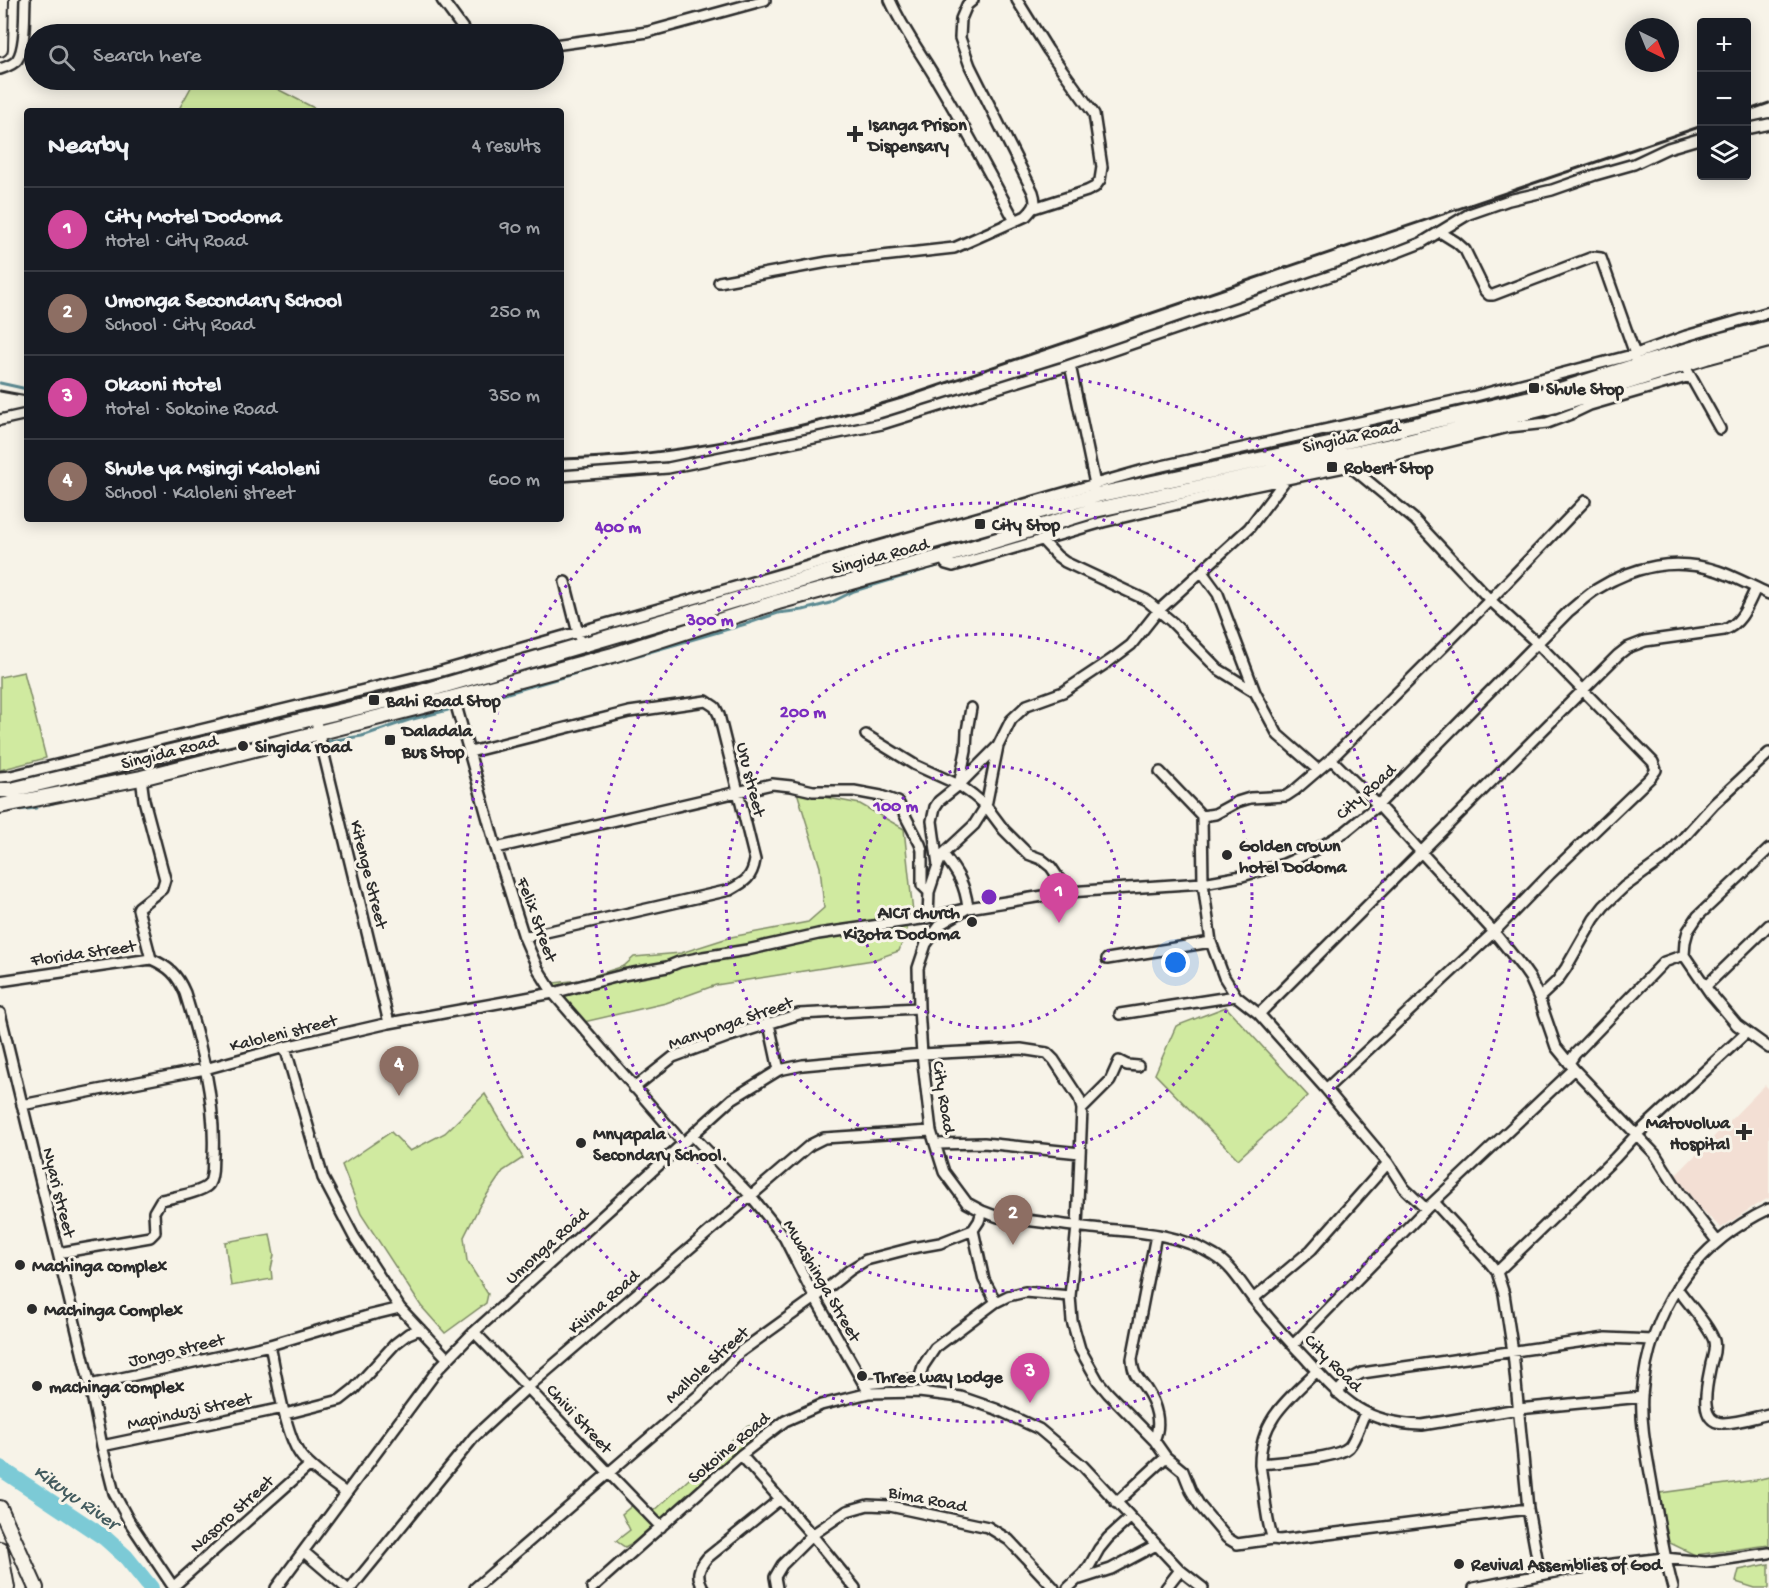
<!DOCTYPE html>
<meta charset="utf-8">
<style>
:root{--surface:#171b24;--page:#20242c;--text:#f1f3f6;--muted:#9ea1a6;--line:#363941;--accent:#8c9099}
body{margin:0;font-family:"Gochi Hand",sans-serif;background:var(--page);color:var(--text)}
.controls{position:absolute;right:18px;top:18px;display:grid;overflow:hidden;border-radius:6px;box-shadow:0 3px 15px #0003}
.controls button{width:54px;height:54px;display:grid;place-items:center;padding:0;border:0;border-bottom:2px solid var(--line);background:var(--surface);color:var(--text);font:30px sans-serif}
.compass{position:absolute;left:1625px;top:18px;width:54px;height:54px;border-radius:50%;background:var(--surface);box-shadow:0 3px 15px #0003;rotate:137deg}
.you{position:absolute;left:1176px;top:963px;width:21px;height:21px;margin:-15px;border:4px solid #fff;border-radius:50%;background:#1a73e8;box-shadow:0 0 0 9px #1a73e833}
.badge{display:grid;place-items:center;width:39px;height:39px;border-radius:50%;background:var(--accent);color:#fff;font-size:20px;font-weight:700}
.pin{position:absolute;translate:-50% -50px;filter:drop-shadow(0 2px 3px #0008)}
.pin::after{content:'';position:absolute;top:32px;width:21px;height:18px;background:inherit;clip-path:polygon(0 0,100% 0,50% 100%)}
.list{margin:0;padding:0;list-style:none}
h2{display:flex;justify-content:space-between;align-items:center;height:78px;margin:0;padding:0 24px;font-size:26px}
h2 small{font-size:20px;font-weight:400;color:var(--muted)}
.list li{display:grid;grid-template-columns:39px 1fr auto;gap:18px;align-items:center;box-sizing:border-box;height:84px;padding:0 24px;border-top:2px solid var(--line)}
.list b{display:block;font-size:22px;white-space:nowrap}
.list p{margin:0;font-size:20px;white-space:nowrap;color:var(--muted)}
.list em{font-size:20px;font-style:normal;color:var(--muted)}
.icon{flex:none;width:33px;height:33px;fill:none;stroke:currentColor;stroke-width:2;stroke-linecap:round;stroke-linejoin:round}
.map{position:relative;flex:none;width:1769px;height:1588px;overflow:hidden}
.search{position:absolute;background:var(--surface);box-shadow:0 3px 15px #0003;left:24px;top:24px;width:540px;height:66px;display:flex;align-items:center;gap:15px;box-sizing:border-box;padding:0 21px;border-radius:33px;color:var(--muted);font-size:22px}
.panel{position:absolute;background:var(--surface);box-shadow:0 3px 15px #0003;left:24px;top:108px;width:540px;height:414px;border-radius:6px}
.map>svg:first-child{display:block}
.built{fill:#f3dfd4}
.green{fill:#d0eaa0;stroke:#7e8a66;stroke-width:1.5}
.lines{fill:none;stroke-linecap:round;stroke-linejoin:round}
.stream{stroke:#5b8a92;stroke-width:3}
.river{stroke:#7bcad6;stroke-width:16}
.minor-casing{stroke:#2b2b2b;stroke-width:14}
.highway-casing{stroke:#2b2b2b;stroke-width:18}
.minor{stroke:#f7f3e8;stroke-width:9}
.highway{stroke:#f7f3e8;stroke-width:14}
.rail{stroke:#2b2b2b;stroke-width:3}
.ring{fill:none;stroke:#7b2cbf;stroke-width:3;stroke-dasharray:3 6}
.poi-dot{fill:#2b2b2b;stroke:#f7f3e8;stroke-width:2}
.labels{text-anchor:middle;stroke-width:6;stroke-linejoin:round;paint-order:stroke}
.poi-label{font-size:18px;font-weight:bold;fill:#2b2b2b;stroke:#f7f3e8;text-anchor:start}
.street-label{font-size:18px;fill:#2b2b2b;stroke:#f7f3e8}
.water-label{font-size:20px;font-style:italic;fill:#435b5e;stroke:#f7f3e8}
.centre{fill:#7b2cbf;stroke:#f7f3e8;stroke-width:3}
.ring-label{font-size:18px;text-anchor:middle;font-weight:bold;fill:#7b2cbf;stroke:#f7f3e8;stroke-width:6;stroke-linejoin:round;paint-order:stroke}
</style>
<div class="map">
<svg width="1769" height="1588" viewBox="0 0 1769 1588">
<rect width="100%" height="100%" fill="#f7f3e8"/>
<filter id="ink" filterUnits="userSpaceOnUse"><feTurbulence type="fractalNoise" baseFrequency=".0167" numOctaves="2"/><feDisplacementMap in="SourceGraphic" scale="12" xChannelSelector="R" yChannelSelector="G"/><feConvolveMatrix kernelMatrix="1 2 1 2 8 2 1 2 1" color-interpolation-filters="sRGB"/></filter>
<g filter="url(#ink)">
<path class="built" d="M 1765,1085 L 1769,1089 L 1769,1198 L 1756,1205 L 1721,1228 L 1696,1204 L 1676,1175 Z"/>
<path class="green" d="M 195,80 L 260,80 L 320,111 L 178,111 Z
M 24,672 L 46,758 L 0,770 L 0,677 Z
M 797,792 L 860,804 L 904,829 L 913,913 L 899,951 L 873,960 L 716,985 L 666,1003 L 584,1022 L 553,983 L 580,980 L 624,966 L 634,957 L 681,953 L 731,937 L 808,922 L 824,908 L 820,867 Z
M 1226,1007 L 1308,1096 L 1238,1159 L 1155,1074 L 1176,1026 Z
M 485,1094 L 523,1158 L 503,1171 L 480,1205 L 464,1237 L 467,1261 L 488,1294 L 486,1303 L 445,1333 L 421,1306 L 361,1214 L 342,1165 L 391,1132 L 410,1151 L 445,1133 Z
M 270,1234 L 274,1255 L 271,1269 L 272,1279 L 231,1286 L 225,1242 Z
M 753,1425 L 758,1433 L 659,1520 L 653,1512 L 746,1427 Z
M 1769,1477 L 1769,1545 L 1695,1555 L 1668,1542 L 1660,1493 L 1756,1480 Z
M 634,1504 L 653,1525 L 634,1542 L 625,1547 L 616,1541 L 630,1530 L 622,1514 Z
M 1769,1564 L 1769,1588 L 1755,1588 L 1736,1582 L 1739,1570 Z"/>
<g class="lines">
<path class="stream" d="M 0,383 L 27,389
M 470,704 L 749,623 L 778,613 L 803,610 L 830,603 L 854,591 L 944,564
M 329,741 L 362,736 L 409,720 L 448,710
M 262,754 L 313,743
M 61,768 L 364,698 L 376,696
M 49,804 L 56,802
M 8,811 L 36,808"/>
<path class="river" d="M 0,1468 L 105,1538 L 126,1557 L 151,1588"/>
<g class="minor-casing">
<path id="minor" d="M 442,0 L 467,34
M 890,0 C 903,30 923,56 939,84 C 966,129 990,175 1015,221
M 1017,0 L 1048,50 L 1094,114 L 1102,167 L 1100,180 L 1095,187 L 1087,191 L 1034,208
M 554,45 L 648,32 L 765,0
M 0,69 C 6,67 13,65 17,60 C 26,47 24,15 25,0
M 1746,129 L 1769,124
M 1440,232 L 1456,242 L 1465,250 L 1485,291 L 1489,295 L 1493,295 L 1593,257 L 1601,258 L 1637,360
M 719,282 L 828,262 L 954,248 L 1026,216 C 1035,207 1037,204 1033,192 L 970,66 L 960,38 L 961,19 L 967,5 L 973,0
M 1070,365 L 1096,489
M 1687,370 L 1720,429
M 0,420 L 27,414
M 561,476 L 668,468 L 882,424 L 1061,368 L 1377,260 L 1421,243 L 1469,214 L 1509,200 L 1552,190 L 1595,175 L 1634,164 L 1668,148 L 1702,138
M 1042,540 L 1057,556 L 1065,562 L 1146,600 L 1172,622 L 1218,669 L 1255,692 L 1278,735 L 1318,770
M 942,557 L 946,564 L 953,566 L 1103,522 L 1248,487 L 1350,466 L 1509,427 L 1547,423 L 1571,414 L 1590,405 L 1690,376
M 1202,572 L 1218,594 L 1255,692
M 565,582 L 579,637
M 454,698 L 496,848 L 524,937 L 538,969 L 553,993 L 683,1143
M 315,718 L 389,1023
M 866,735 L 915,765 L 959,785 L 973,795 L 986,806 L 1004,830 L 1028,854 L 1041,859 L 1051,867 L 1068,892
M 470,752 L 629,712 L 706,701 L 715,707 L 719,715 L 755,860 C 752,878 745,882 730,890 L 524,937
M 1331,759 L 1378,805 L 1494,932 L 1523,968 L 1530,978 L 1539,998 L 1556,1047 L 1574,1069 L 1655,1154 L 1681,1195 L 1717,1241
M 1160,772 L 1202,816 L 1203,883 L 1211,942 L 1224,977 L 1236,996 L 1259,1014 L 1326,1089 L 1388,1163 L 1404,1188 L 1426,1209
M 0,777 L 11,776 L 442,671 L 1144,470 L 1472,397 L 1636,354 L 1686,336 L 1769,312
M 141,778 L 144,800 L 165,879 L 162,889 L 139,907 L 138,909 L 151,959
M 959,785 L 966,751 L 967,731 L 971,708
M 1202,816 L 1215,814 L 1237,802 L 1250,798 L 1286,796 L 1295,790 L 1331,759 L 1490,600 L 1585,501
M 496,848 L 772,784 L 791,786 L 813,791 L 854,791 L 881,796 L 898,802 L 920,844 L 922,850 L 922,885 L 929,892
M 1769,849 L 1698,916 L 1688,931 L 1685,942 L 1684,955 L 1710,993 L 1737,1025 L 1769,1048
M 938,865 L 943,854 L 974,825 L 986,806 L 998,746 L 1011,720 L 1027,705 L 1063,692 L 1111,660 L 1131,645 L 1158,611 L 1249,528 L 1286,479
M 928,918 L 929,892 L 938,865 L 932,821 L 935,807 L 939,801 L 959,785 L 998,746
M 1107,959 L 1211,942
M 0,981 L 151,959 C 169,967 177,974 185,993 C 201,1045 216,1101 213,1156 C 212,1165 214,1176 209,1184 C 204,1192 171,1198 161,1200 L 154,1212 L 155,1232 L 150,1237 L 58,1253
M 1706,986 L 1769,925
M 1539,998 L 1557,981 L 1566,968 L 1594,919 L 1604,906 L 1624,887 L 1667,856 L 1714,804 L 1769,753
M 0,1013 L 90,1385 L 102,1446 L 114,1493 L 129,1521 L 174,1588
M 1120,1014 L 1236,996
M 1259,1014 L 1618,655 L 1627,648 L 1645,641 L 1724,630 C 1742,624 1748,604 1756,588
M 769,1024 L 779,1070
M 285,1047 L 323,1178 L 354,1237 L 400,1308 L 448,1359
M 1569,1063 L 1575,1054 L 1664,962 L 1684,955
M 634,1088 L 673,1057 L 730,1036 L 799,1014 L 919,1008
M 1326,1089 L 1494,932 L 1550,874 L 1650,778 L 1656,770 L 1653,762 L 1537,643 L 1490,600 L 1415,520 L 1345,462 L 1341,457 L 1338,443
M 22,1105 L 205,1069 L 285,1047 L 389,1023 L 553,993 L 623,975 L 667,967 L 679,962 L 703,957 L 747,950 L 818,934 L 928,918 L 968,908 C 965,884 958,873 943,854
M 1082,1109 L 1110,1081 L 1119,1061 L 1127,1065 L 1138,1066
M 692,1135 L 751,1196 L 784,1237 L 815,1298 L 869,1393
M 936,1144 L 984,1143 L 1080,1153
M 1434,1202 L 1489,1262 L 1497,1272 L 1504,1294 L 1513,1352 L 1528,1509 L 1540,1574
M 973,1230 L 984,1280 L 996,1302
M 1497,1272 L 1615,1158 L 1636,1135 L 1747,1032
M 1677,1288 C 1686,1301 1710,1327 1714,1341 C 1716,1350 1713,1356 1711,1364 C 1708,1380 1696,1423 1723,1423 C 1738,1423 1755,1417 1769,1414
M 1253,1299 L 1311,1250 L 1388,1163
M 474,1332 C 537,1396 598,1463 661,1527
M 270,1345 C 276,1372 285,1437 302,1457 C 314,1471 331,1482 346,1493
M 1293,1345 L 1426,1209 L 1574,1069
M 1317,1371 C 1288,1399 1260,1420 1260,1464 C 1261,1473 1263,1483 1264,1492 C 1266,1508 1267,1524 1273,1539 L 1280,1540 L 1528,1509
M 864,1384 L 916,1379 L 920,1376 L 923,1366 L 935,1348 L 996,1302 L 1008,1296 L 1025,1292 L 1070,1296
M 90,1385 L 270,1345 L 371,1315 L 400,1308
M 1337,1393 L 1347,1381 L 1362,1373 L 1606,1338 L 1653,1340
M 1642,1397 L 1518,1409 L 1422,1425 C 1362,1423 1343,1400 1305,1358 C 1287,1339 1270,1320 1254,1300 C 1242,1285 1232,1266 1215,1256 C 1177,1232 1136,1232 1092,1228 C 1061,1225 1029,1220 998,1217 L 982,1211 L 967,1203 L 944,1172 L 931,1131 L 922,1054 L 919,1008 L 918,968 L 926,944 L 941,924 L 968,908 L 1068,892 L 1203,883 L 1242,876 L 1284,864 L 1313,851 L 1345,832 L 1378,805 L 1568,612 C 1577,605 1587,595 1597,589 C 1634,566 1676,557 1718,571 C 1735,577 1752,586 1769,594
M 285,1414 L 340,1400 L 354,1389 L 395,1344 L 408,1334 L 420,1329
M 1154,1440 C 1162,1424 1156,1404 1146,1389 C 1138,1377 1133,1376 1132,1359 L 1156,1235
M 102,1446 L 283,1408
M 741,1455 L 812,1535 L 855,1588
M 1260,1464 C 1279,1462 1337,1459 1349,1447 C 1356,1439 1360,1423 1365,1413
M 1116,1503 L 1166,1457
M 304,1552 L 346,1588
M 1080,1579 L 1111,1569 L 1156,1545
M 174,1586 L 310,1465
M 276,1588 L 439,1368 L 474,1332 L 732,1099 L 779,1070 L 803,1065 L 922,1054 L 1021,1049 L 1047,1053 L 1054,1060 L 1079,1098 L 1082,1109 L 1077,1226 L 1070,1296 L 1072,1321 L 1080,1349 L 1098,1381 L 1108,1393 L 1154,1440 L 1166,1457 L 1183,1471 L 1191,1491 L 1200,1506 L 1227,1538 L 1237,1544 L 1273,1539
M 351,1588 L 475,1436 L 528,1387 L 810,1145 L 824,1138 L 931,1131
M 475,1588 L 699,1395 L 740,1352 L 815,1298 L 850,1270 L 866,1260 L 912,1248 L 940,1243 L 973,1230 L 979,1221 L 982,1211
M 592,1588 L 741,1455 L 785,1421 L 821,1405 L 869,1393 L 919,1392 L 961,1397 L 996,1409 L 1039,1429 L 1083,1466 L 1180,1570 L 1203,1588
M 703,1588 C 696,1575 698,1569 707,1558 L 780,1499
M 777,1588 L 775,1577 L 782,1565 L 812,1535 L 847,1511 L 868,1505 L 890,1506 L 988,1527 L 1009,1540 L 1054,1588
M 1068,1588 L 1083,1574 L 1090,1565 L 1099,1549 L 1108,1538 L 1130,1518
M 1166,1588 L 1180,1570
M 1474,1588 L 1571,1569 L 1664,1558 L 1706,1562 L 1769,1553
M 1673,1588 C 1664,1556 1659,1523 1653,1490 C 1648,1459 1640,1427 1642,1395 C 1649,1312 1693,1245 1769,1209"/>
</g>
<g class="highway-casing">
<path id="highway" d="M 0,49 L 1,0
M 0,790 L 11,790 L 418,693 L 705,609 L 912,547 L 1097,495 L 1338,443 L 1548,394 L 1639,365 L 1722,340 L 1769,328
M 0,806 L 141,778 L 423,706 L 613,655 L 778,602 L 942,557 L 1095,510 L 1399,444 L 1552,406 L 1706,357 L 1769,340
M 0,1508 L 36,1588
M 0,1549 L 7,1588"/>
</g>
<use href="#minor" class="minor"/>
<use href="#highway" class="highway"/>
<path class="rail" d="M 1746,111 L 1769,103
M 0,391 L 27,396
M 561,459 C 679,456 793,431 905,397 L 1702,126"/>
</g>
</g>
<g class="ring">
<circle cx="989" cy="897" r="131"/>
<circle cx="989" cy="897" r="263"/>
<circle cx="989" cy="897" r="394"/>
<circle cx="989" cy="897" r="525"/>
</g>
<g class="poi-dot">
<path d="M852 125h6v6h6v6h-6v6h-6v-6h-6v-6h6z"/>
<rect x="1528" y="382" width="12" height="12" rx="3"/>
<rect x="1326" y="461" width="12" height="12" rx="3"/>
<rect x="974" y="518" width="12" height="12" rx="3"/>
<rect x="368" y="694" width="12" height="12" rx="3"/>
<rect x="384" y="734" width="12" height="12" rx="3"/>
<circle cx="243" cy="746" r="6"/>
<circle cx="1227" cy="855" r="6"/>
<circle cx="972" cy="922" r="6"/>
<path d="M1741 1123h6v6h6v6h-6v6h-6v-6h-6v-6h6z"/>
<circle cx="581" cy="1143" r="6"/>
<circle cx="20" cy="1265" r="6"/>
<circle cx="32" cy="1309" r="6"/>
<circle cx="862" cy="1376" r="6"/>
<circle cx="37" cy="1386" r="6"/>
<circle cx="1459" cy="1564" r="6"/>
</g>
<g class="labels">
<g class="poi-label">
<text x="868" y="130">Isanga Prison<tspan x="868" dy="21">Dispensary</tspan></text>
<text x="1546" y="394">Shule Stop</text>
<text x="1344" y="473">Robert Stop</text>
<text x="992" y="530">City Stop</text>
<text x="386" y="706">Bahi Road Stop</text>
<text x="402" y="736">Daladala<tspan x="402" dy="21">Bus Stop</tspan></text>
<text x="255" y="752">Singida road</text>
<text x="1239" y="851">Golden crown<tspan x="1239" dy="21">hotel Dodoma</tspan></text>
<text x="960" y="918" text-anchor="end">AICT church<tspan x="960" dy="21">Kizota Dodoma</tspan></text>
<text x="1730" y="1128" text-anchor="end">Matovolwa<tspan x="1730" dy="21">Hospital</tspan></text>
<text x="593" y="1139">Mnyapala<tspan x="593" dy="21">Secondary School.</tspan></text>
<text x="32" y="1271">Machinga complex</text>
<text x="44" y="1315">Machinga Complex</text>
<text x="874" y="1382">Three way Lodge</text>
<text x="49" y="1392">machinga complex</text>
<text x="1471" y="1570">Revival Assemblies of God</text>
</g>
<g class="street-label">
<text transform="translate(1351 436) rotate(-12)" y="6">Singida Road</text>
<text transform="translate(880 555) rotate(-15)" y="6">Singida Road</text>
<text transform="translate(169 751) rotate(-14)" y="6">Singida Road</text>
<text transform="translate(752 779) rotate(76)" y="6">Uru street</text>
<text transform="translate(1365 791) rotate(-42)" y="6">City Road</text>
<text transform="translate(370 874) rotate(76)" y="6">Kitenge Street</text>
<text transform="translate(538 919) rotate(70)" y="6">Felix Street</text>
<text transform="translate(83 952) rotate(-8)" y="6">Florida Street</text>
<text transform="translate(730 1022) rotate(-19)" y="6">Manyonga Street</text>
<text transform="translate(283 1032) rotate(-14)" y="6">Kaloleni street</text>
<text transform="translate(945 1097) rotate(81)" y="6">City Road</text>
<text transform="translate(60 1192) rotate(76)" y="6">Nyari street</text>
<text transform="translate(546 1245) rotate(-42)" y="6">Umonga Road</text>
<text transform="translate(823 1280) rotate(60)" y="6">Mwashinga Street</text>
<text transform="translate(603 1301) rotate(-41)" y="6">Kivina Road</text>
<text transform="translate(176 1349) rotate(-13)" y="6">Jongo street</text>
<text transform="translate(1334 1362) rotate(45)" y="6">City Road</text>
<text transform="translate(706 1364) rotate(-42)" y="6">Mallole Street</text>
<text transform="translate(189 1410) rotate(-12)" y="6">Mapinduzi Street</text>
<text transform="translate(580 1418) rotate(47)" y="6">Chivi Street</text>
<text transform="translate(728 1447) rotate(-40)" y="6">Sokoine Road</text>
<text transform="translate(928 1498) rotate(11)" y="6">Bima Road</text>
<text transform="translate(231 1513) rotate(-42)" y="6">Nasoro Street</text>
</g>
<g class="water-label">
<text transform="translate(77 1496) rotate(35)" y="7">Kikuyu River</text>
</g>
</g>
<circle cx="989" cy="897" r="9" class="centre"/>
<g class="ring-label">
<text x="618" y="532">400 m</text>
<text x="710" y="625">300 m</text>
<text x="803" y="717">200 m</text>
<text x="896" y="811">100 m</text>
</g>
</svg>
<div class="controls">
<button>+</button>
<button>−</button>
<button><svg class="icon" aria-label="layers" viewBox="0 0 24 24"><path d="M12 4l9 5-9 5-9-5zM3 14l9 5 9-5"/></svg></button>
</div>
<svg class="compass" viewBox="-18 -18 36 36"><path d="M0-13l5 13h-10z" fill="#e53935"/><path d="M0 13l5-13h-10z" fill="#9ea1a6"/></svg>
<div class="you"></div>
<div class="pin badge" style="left:1059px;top:923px;background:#d1479c">1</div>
<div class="pin badge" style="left:1013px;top:1245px;background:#8d6e63">2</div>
<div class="pin badge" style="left:1030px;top:1403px;background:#d1479c">3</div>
<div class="pin badge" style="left:399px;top:1096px;background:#8d6e63">4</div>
<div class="search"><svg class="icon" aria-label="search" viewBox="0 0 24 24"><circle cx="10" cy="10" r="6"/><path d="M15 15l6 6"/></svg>Search here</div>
<section class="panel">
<h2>Nearby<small>4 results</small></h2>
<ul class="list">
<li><span class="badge" style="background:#d1479c">1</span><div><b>City Motel Dodoma</b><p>Hotel · City Road</p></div><em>90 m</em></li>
<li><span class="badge" style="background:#8d6e63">2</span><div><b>Umonga Secondary School</b><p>School · City Road</p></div><em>250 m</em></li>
<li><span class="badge" style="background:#d1479c">3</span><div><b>Okaoni Hotel</b><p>Hotel · Sokoine Road</p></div><em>350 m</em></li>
<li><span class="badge" style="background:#8d6e63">4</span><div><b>Shule ya Msingi Kaloleni</b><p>School · Kaloleni street</p></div><em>600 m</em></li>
</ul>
</section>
</div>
